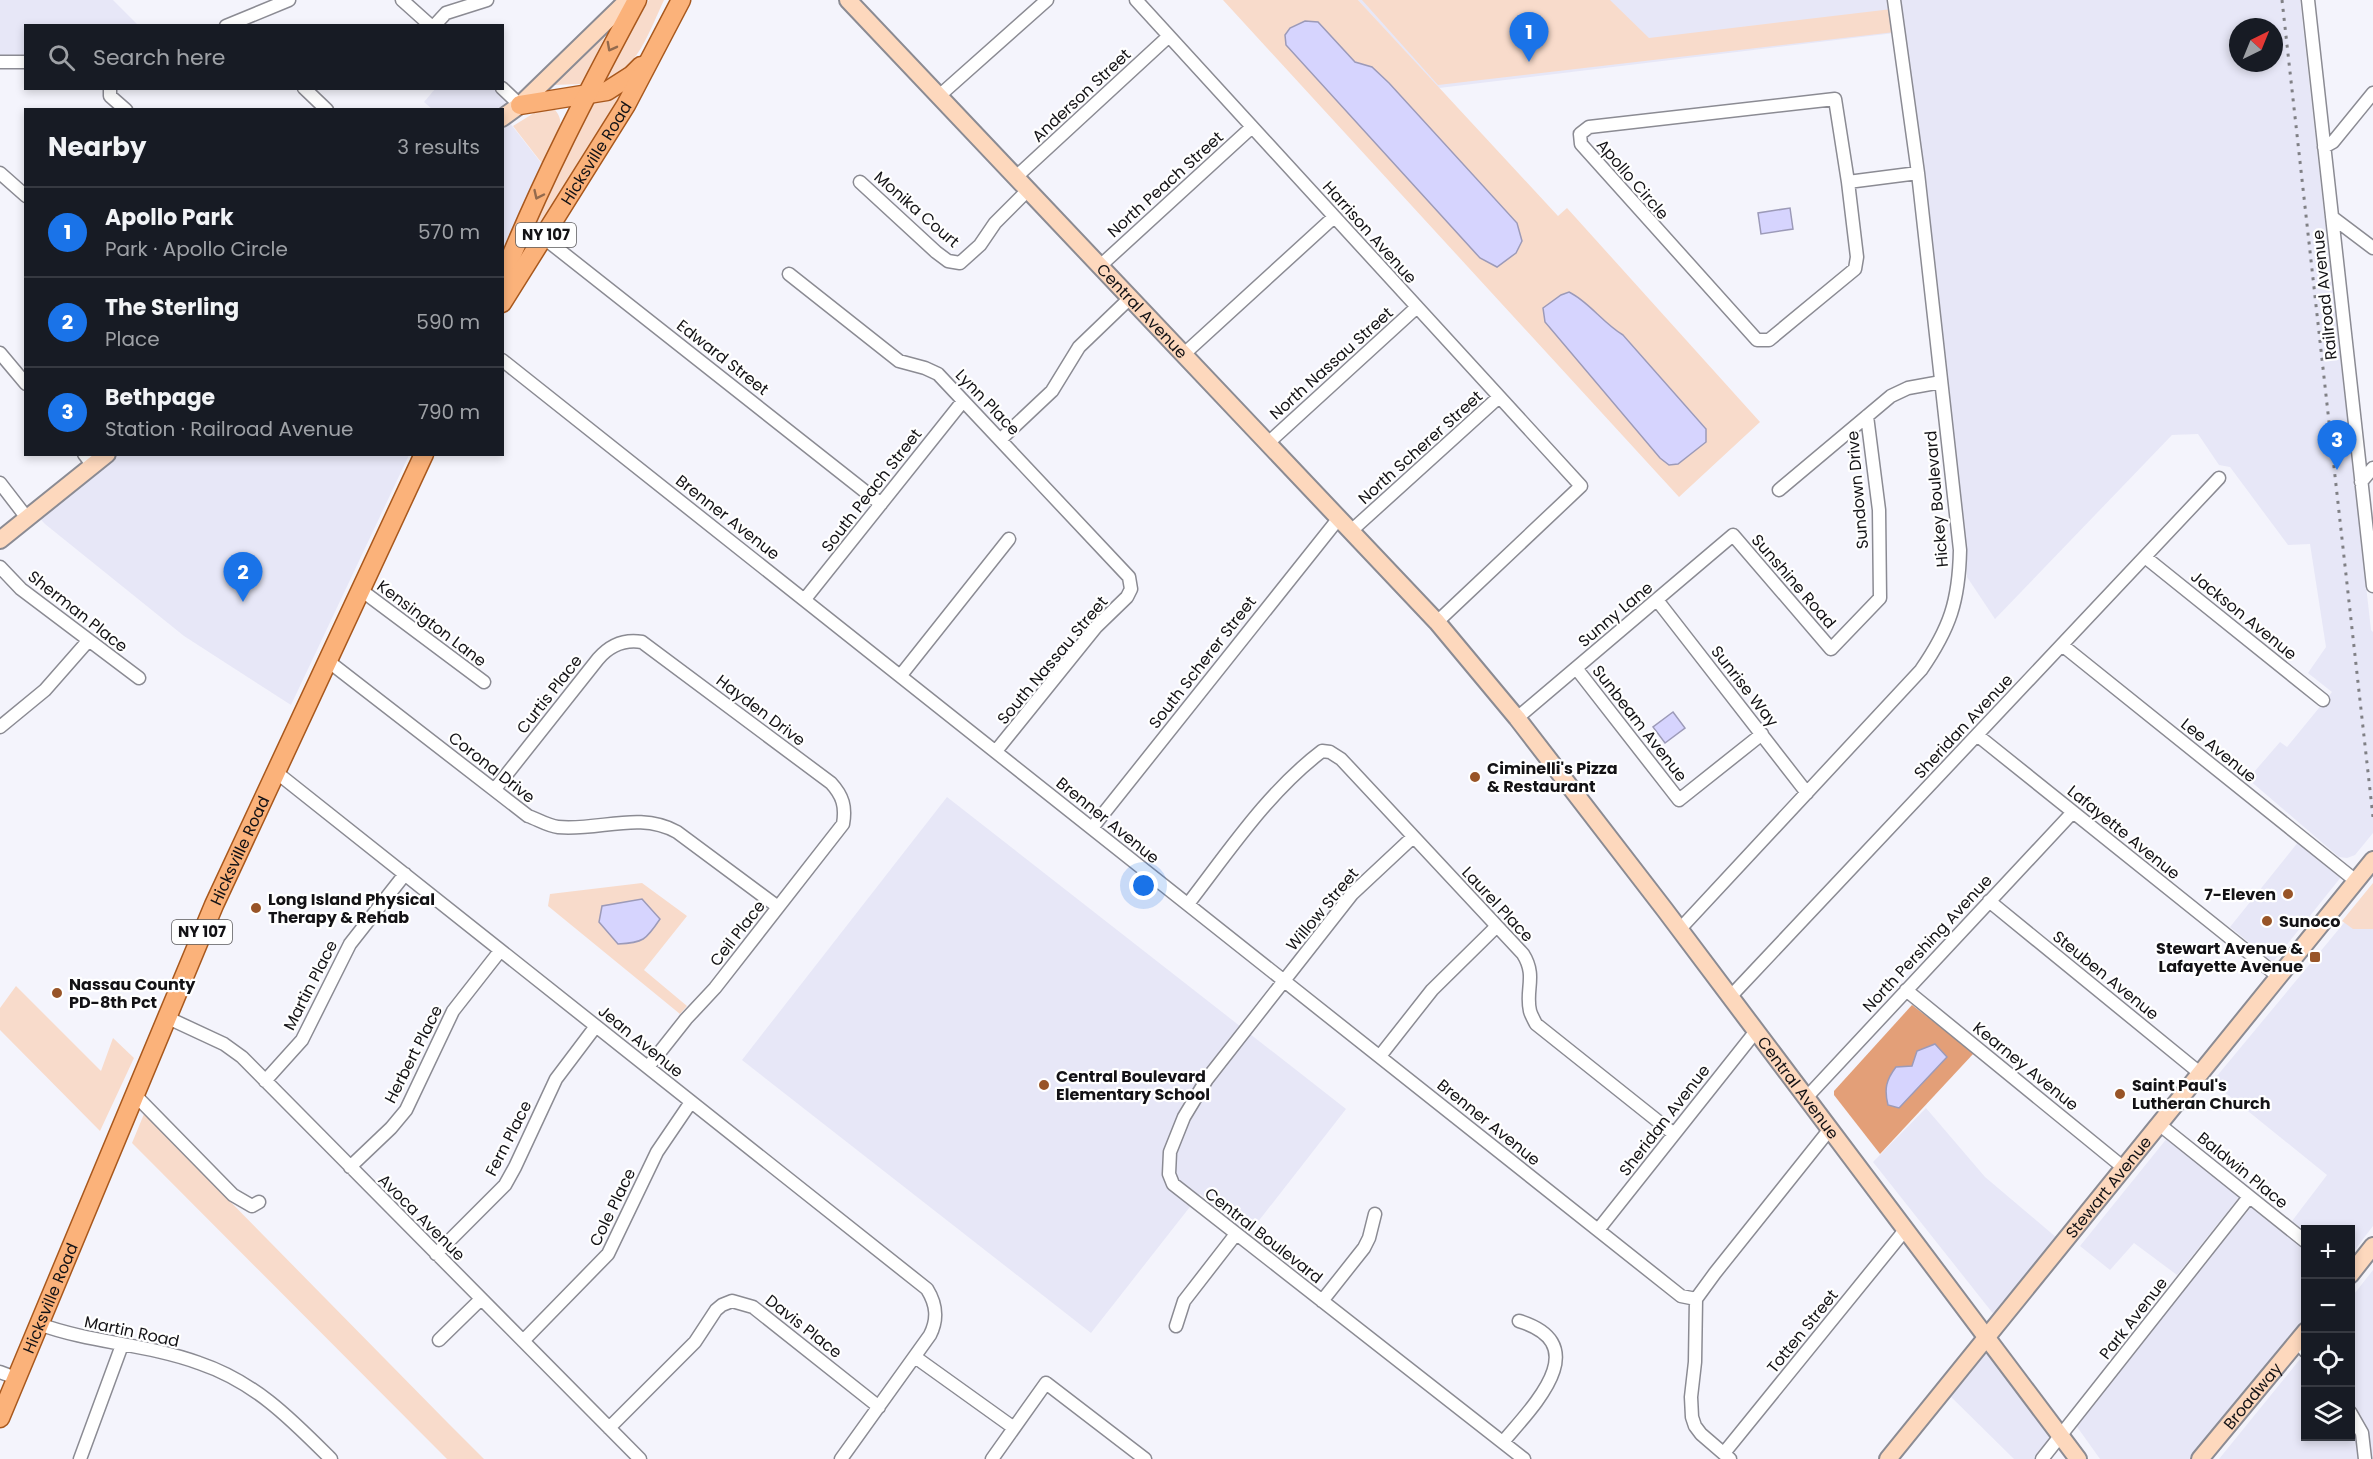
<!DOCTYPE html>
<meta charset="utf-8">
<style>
:root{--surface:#171b24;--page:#242831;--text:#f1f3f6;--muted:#9ea1a6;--line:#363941;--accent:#1a73e8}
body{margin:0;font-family:Poppins,sans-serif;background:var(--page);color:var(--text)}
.controls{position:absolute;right:18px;bottom:18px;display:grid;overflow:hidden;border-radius:0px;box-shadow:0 3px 9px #0003}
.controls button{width:54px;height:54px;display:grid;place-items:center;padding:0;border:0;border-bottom:2px solid var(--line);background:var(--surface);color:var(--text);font:30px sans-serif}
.compass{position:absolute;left:2229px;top:18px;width:54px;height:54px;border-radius:50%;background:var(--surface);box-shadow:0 3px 9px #0003;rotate:43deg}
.you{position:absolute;left:1144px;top:886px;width:21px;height:21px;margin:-15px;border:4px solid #fff;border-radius:50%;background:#1a73e8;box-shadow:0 0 0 9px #1a73e833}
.badge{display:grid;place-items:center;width:39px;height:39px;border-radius:50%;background:var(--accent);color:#fff;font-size:20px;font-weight:700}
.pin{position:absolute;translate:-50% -50px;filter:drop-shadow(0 2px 3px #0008)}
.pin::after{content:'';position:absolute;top:32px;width:21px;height:18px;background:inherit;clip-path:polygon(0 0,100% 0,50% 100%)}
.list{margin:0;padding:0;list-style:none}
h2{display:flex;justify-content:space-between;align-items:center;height:78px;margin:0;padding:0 24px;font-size:26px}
h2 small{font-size:20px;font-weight:400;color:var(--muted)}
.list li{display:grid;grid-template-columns:39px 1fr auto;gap:18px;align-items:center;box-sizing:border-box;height:90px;padding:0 24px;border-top:2px solid var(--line)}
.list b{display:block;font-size:22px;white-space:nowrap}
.list p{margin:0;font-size:20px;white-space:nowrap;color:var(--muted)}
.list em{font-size:20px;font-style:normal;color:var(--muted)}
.icon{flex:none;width:33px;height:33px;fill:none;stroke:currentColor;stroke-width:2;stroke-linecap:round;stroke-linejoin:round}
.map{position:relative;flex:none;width:2373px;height:1459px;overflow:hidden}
.search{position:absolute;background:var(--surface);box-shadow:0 3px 9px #0003;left:24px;top:24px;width:480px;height:66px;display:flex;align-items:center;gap:15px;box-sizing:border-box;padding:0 21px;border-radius:0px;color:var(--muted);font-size:22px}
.panel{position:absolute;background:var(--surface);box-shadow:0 3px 9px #0003;left:24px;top:108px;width:480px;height:348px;border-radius:0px}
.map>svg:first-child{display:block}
.built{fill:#e7e7f7;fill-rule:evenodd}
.green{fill:#f8dbcb;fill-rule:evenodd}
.forest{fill:#e39f78}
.water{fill:#d6d4fe;stroke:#9c9ab8;stroke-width:1.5}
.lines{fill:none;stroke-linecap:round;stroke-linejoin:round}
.street-casing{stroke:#8b8b93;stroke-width:15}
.secondary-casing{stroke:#8b8b93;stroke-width:20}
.primary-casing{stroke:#a8581d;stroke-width:21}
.street{stroke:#fff;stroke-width:12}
.secondary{stroke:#fdd8bd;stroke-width:16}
.primary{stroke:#fbb27a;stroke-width:18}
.rail{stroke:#808085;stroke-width:3;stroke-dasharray:3 6;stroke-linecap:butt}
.oneway{stroke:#936a4d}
.poi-dot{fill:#985427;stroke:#fff;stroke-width:2}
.labels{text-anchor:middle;stroke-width:4.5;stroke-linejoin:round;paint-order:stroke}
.shield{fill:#fff;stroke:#5a595b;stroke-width:1.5}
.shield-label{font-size:15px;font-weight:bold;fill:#131215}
.street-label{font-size:16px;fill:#131215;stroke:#fff}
.poi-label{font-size:16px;font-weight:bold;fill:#131215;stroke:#fff;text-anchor:start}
</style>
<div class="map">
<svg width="2373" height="1459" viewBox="0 0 2373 1459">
<rect width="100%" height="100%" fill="#f4f4fc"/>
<path class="built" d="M 0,0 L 113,0 L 138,25 L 26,26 L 25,61 L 0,60 Z
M 1358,0 L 2300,0 L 2371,630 L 2373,632 L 2373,833 L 2355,855 L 2347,858 L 2339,857 L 2248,779 L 2280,742 L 2287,747 L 2332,692 L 2308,673 L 2326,647 L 2310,544 L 2288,545 L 2230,467 L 2219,465 L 2198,434 L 2172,435 L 1995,619 L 1967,577 L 1965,529 L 1903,32 L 1439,88 ZM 2238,27 L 2274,27 L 2274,63 L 2238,63 Z
M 501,88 L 519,105 L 506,118 L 545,168 L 503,258 L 502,110 L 432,109 L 424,102 L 435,89 Z
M 102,455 L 409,455 L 291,705 L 184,636 L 45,524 L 33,511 Z
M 947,797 L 1346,1109 L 1250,1232 L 1200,1194 L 1091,1333 L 742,1060 Z
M 2299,841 L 2341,877 L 2273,962 L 2230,927 Z
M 2373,888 L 2373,1226 L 2351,1255 L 2350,1230 L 2306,1230 L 2305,1231 L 2292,1221 L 2327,1175 L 2212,1082 Z
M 1926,1108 L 1985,1177 L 2057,1238 L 1995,1316 L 1873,1162 Z
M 2168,1137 L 2240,1196 L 2177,1275 L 2134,1243 L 2110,1270 L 2080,1246 Z
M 2252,1206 L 2305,1249 L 2305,1318 L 2192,1459 L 2100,1459 L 2075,1424 Z
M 2373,1270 L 2373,1459 L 2219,1459 L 2305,1353 L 2306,1436 L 2350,1436 L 2351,1298 Z
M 1988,1338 L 2061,1435 L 2044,1459 L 2014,1459 L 1944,1390 Z"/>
<path class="green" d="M 649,0 L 664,0 C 652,25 635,76 604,80 Z
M 1223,0 L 1358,0 L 1558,216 L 1567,208 L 1760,422 L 1679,497 ZM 1318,22 L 1355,62 L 1372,67 L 1389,83 L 1517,223 L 1522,241 L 1480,258 L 1286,45 L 1285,35 ZM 1577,296 L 1607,325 L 1623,335 L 1706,428 L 1706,442 L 1669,465 L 1660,458 L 1545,322 Z
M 1362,0 L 1610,0 L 1649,38 L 1892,9 L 1895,32 L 1438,85 Z
M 609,28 L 582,84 L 553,85 Z
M 622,92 L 620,103 L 548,218 L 520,252 L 592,101 Z
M 542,108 L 553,108 C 571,124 552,148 544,166 L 513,126 Z
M 642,883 L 687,916 L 644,970 L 687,1006 L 680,1014 L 548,906 L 550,894 Z
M 2373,883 L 2373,929 L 2353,929 L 2342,921 Z
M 16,986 L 101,1071 L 113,1038 L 134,1058 L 100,1131 L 0,1030 L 0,1008 Z
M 144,1114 L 448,1423 L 484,1459 L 447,1459 L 132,1143 Z"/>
<path class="forest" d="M 1912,1005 L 1974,1053 L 1880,1154 L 1834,1095 L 1834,1091 Z"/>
<path class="water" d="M 1305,21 L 1318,22 L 1355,62 L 1372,67 L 1389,83 L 1517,223 L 1522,241 L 1516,253 L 1497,267 L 1480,258 L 1286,45 L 1285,35 L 1290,28 Z
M 1790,208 L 1793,229 L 1761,234 L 1758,213 Z
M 1569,292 C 1588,301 1603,323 1623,335 L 1706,429 L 1706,442 L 1678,464 L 1669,465 L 1660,458 L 1545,322 L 1543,308 L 1561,295 Z
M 1673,712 L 1685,728 L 1665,743 L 1653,727 Z
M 642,899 L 660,919 C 646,940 643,943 618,944 L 599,922 L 602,906 Z
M 1935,1044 L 1947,1057 L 1899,1108 L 1888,1105 C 1884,1089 1886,1080 1896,1067 L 1912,1066 L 1917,1051 Z"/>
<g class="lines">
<g class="street-casing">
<path id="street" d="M 402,0 L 431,26
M 1136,0 L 1581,486 L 1437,622
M 2308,0 L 2373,586
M 226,26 L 289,0
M 434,26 L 446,13 L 487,0
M 0,62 L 26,62
M 110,88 L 110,96 L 126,110
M 304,88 L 327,110
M 502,88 L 520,105
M 939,96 L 1047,0
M 2324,147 L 2333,142 L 2373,93
M 0,173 L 26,196
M 1016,177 L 1169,36
M 860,182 L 936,252 L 948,261 L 960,263 L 980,245 L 995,223 L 1028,190
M 1848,182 L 1857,257 L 1855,269 L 1769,340 L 1757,340 L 1581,144 L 1580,134 L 1589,127 L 1835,99 L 1848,182 L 1918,173
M 2332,217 L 2373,248
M 544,238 L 881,504
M 1100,266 L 1252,127
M 789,274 L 899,361 L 925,368 L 938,374 L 1129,577 L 1131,589 L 1127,597 L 1096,627 L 996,751
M 0,353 L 26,384
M 1184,354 L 1334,217
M 502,360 L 1681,1296 L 1696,1299
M 1001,439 L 1052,391 L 1079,347 L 1130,298
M 1268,443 L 1417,307
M 84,454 L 93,466
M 2361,482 L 2373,468
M 0,483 L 27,518
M 1779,490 L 1891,396 L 1908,388 L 1941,382
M 1351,531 L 1499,397
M 2145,557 L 2323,700
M 0,567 L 21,589 L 139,678
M 361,590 L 484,682
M 805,599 L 963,401
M 1657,600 L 1807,793
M 2062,645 L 2356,881
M 328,661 L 528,816 C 537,819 548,826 558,827 C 600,831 639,811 677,832 L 778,907
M 1576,668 L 1679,800 L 1762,734
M 901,675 L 1009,539
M 1517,718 L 1733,535 L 1831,649 L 1880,598 L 1879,510 L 1867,416
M 0,727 L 45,690 L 88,641
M 1977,735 L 2279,977
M 276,772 L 927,1289 C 937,1305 938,1319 930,1335 L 841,1459
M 495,789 L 598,659 C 610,645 624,639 642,642 L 831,783 C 843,796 846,807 843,824 L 715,988 L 686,1019 L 648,1067
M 1092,828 L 1339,518
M 1413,837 L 1352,894 L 1207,1079 L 1184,1117 L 1170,1152 L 1169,1174 L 1173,1184 L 1524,1459
M 1989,901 L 2201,1074
M 1188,904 C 1229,851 1268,792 1322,751 L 1330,752 L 1341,759 L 1523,954 C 1537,976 1525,990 1530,1011 C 1531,1015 1534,1020 1536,1024 L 1674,1134
M 1680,929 L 1921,670 C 1950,628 1959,601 1960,550 L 1918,173 L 1894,0
M 1906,990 L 2124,1168
M 1730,997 L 2219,478
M 166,1017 L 224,1044 L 242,1057 L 640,1459
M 1380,1056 L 1432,990 L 1496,927
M 265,1081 L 302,1040 L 350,944 L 405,874
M 134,1094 L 233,1195 L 252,1206 L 259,1202
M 1806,1098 L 2073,812
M 2160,1125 L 2306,1242
M 350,1167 L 391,1128 L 406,1110 L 453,1011 L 500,951
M 1598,1230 L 1756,1031
M 436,1254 L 505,1185 L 515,1167 L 556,1079 L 596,1026
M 1322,1301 L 1364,1248 L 1369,1238 L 1375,1214
M 39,1324 C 91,1343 147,1344 199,1363 C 255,1382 290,1418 331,1459
M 1176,1326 L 1184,1301 L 1236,1234
M 439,1340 L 480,1300
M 523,1341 L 608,1254 L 657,1152 L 691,1102
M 2297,1341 L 2306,1352
M 915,1357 L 1014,1428
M 0,1372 L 16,1378
M 2350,1412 L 2362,1433 L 2365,1459
M 609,1428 L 695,1342 L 716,1310 L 722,1305 L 732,1301 L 753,1307 L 879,1407
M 1503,1442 C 1531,1408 1597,1345 1519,1321
M 1724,1453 L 1905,1230
M 80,1459 L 122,1345
M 992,1459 L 1046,1383 L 1145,1459
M 1730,1459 L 1701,1434 L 1695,1426 L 1692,1417 L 1691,1397 L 1695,1362 L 1696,1299 L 1715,1273 L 1830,1129
M 2042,1459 L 2249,1197"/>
</g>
<g class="secondary-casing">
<g id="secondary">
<path id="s1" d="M 848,0 L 1437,622 L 1517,718 L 1665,910 L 2078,1459"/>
<path d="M 502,118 L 520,105 L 628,0"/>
<path d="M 0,540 L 107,454"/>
<path d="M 2350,1275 L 2373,1246"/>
<path id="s2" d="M 1888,1459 L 2373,860"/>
<path id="s3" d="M 2200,1459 L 2306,1331"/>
</g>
</g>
<g class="primary-casing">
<g id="primary">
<path d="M 520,105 L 607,91 L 632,75 L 641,66"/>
<path d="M 502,279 C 540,183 588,91 637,0"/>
<path id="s4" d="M 502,303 L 626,105 L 681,0"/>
<path id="s5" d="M 0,1418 L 214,905 L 424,454"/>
</g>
</g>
<use href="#street" class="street"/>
<use href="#secondary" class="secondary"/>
<use href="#primary" class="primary"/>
<path class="rail" d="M 2282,0 L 2373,817"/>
</g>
<defs><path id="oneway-chevron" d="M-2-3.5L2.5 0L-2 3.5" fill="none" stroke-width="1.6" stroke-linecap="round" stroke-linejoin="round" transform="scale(1.5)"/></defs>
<g class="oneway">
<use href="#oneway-chevron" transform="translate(611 47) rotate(118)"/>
<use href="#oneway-chevron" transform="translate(538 195) rotate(115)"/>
</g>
<g class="poi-dot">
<circle cx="1475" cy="777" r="6"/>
<circle cx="2288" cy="894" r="6"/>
<circle cx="256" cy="908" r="6"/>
<circle cx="2267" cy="921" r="6"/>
<rect x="2309" y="951" width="12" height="12" rx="3"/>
<circle cx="57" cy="993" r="6"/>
<circle cx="1044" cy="1085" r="6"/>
<circle cx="2120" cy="1094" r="6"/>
</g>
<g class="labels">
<g class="shield">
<rect x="516" y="223" width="60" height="24" rx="4.5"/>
<rect x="172" y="920" width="60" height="24" rx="4.5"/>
</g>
<g class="shield-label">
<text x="546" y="240">NY 107</text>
<text x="202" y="937">NY 107</text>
</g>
<g class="street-label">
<text transform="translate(1081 95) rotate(-43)" y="6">Anderson Street</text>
<text dy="6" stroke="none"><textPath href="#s4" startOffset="177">Hicksville Road</textPath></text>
<text transform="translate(1633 179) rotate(49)" y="6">Apollo Circle</text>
<text transform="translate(1165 184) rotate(-42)" y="6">North Peach Street</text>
<text transform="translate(917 209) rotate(41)" y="6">Monika Court</text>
<text transform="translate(1370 232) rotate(48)" y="6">Harrison Avenue</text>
<text transform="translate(2324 295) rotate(-96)" y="6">Railroad Avenue</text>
<text dy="6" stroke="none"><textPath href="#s1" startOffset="428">Central Avenue</textPath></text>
<text transform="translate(723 357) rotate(38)" y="6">Edward Street</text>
<text transform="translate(1331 363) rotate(-42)" y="6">North Nassau Street</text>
<text transform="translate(988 402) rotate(46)" y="6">Lynn Place</text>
<text transform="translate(1420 447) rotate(-42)" y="6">North Scherer Street</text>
<text transform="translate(871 490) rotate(-52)" y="6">South Peach Street</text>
<text transform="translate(1857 490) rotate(-95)" y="6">Sundown Drive</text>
<text transform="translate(1936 499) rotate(-95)" y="6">Hickey Boulevard</text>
<text transform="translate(728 517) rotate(38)" y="6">Brenner Avenue</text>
<text transform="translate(1794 581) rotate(49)" y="6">Sunshine Road</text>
<text transform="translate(78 611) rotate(38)" y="6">Sherman Place</text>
<text transform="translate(1615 614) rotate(-40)" y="6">Sunny Lane</text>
<text transform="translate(2244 615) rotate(39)" y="6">Jackson Avenue</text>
<text transform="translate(432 623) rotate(37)" y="6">Kensington Lane</text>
<text transform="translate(1052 660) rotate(-50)" y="6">South Nassau Street</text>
<text transform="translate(1202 662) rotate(-52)" y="6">South Scherer Street</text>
<text transform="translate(1745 686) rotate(52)" y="6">Sunrise Way</text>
<text transform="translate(549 694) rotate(-52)" y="6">Curtis Place</text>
<text transform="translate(761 710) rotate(37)" y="6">Hayden Drive</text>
<text transform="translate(1640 723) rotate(52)" y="6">Sunbeam Avenue</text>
<text transform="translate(1963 726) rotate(-47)" y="6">Sheridan Avenue</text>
<text transform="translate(2219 750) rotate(39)" y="6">Lee Avenue</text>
<text transform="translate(492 767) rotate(38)" y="6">Corona Drive</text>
<text transform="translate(1108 820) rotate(39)" y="6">Brenner Avenue</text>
<text transform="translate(2124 832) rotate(39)" y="6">Lafayette Avenue</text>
<text dy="6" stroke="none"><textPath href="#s5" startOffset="616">Hicksville Road</textPath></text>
<text transform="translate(1498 904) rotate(47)" y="6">Laurel Place</text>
<text transform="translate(1322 909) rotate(-50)" y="6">Willow Street</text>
<text transform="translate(737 933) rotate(-52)" y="6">Ceil Place</text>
<text transform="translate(1927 943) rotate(-47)" y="6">North Pershing Avenue</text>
<text transform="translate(2106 975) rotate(39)" y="6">Steuben Avenue</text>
<text transform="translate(310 985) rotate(-63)" y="6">Martin Place</text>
<text transform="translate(641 1041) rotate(39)" y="6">Jean Avenue</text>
<text transform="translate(413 1054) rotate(-63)" y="6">Herbert Place</text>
<text transform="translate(2026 1066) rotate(39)" y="6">Kearney Avenue</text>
<text dy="6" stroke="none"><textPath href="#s1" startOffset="1446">Central Avenue</textPath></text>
<text transform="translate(1664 1120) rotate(-52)" y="6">Sheridan Avenue</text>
<text transform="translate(1489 1122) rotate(39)" y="6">Brenner Avenue</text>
<text transform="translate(508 1138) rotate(-63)" y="6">Fern Place</text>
<text transform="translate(2243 1170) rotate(39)" y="6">Baldwin Place</text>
<text dy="6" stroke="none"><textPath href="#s2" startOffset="350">Stewart Avenue</textPath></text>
<text transform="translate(612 1207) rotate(-64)" y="6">Cole Place</text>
<text transform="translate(422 1217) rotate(45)" y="6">Avoca Avenue</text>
<text transform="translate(1264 1235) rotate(38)" y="6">Central Boulevard</text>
<text dy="6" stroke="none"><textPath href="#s5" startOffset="130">Hicksville Road</textPath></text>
<text transform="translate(2133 1318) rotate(-52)" y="6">Park Avenue</text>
<text transform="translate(804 1326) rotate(38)" y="6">Davis Place</text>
<text transform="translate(132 1331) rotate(12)" y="6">Martin Road</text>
<text transform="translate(1802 1331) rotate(-51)" y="6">Totten Street</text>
<text dy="6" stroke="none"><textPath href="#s3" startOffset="82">Broadway</textPath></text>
</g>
<g class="poi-label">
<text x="1487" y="774">Ciminelli's Pizza<tspan x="1487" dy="18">&amp; Restaurant</tspan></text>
<text x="2276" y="900" text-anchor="end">7-Eleven</text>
<text x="268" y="905">Long Island Physical<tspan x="268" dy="18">Therapy &amp; Rehab</tspan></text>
<text x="2279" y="927">Sunoco</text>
<text x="2303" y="954" text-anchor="end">Stewart Avenue &amp;<tspan x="2303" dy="18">Lafayette Avenue</tspan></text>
<text x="69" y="990">Nassau County<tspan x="69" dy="18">PD-8th Pct</tspan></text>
<text x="1056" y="1082">Central Boulevard<tspan x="1056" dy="18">Elementary School</tspan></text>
<text x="2132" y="1091">Saint Paul's<tspan x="2132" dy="18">Lutheran Church</tspan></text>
</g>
</g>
</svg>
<div class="controls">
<button>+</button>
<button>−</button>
<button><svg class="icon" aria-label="locate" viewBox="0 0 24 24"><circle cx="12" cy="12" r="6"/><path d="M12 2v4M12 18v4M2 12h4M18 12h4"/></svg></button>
<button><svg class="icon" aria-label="layers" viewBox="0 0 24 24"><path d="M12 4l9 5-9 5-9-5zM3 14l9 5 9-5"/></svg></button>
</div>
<svg class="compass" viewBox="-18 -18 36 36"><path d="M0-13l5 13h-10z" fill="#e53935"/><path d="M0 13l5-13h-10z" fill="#9ea1a6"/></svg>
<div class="you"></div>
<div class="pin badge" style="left:1529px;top:62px">1</div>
<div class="pin badge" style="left:243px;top:602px">2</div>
<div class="pin badge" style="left:2337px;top:470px">3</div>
<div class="search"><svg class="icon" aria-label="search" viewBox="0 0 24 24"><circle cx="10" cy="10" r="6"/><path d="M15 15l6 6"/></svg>Search here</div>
<section class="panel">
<h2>Nearby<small>3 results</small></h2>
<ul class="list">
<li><span class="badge">1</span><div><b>Apollo Park</b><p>Park · Apollo Circle</p></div><em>570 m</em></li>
<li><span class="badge">2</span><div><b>The Sterling</b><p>Place</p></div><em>590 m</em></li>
<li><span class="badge">3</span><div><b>Bethpage</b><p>Station · Railroad Avenue</p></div><em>790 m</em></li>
</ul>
</section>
</div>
